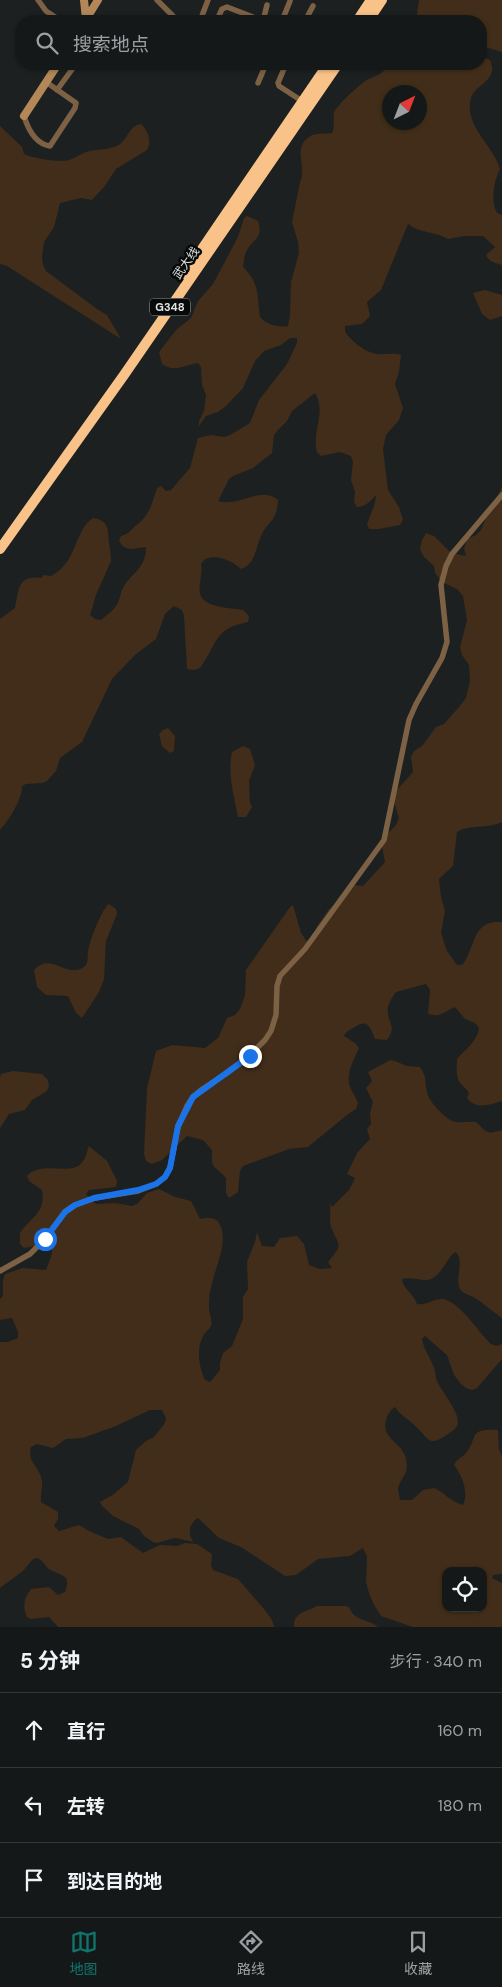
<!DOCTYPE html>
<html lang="zh">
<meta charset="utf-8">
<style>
:root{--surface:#151818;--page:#1e2121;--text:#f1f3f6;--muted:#9da0a2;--line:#343737;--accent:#0f766e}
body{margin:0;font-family:"DM Sans","Noto Sans SC",sans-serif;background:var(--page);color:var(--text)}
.controls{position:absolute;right:15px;bottom:15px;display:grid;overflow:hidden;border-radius:10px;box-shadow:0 1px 4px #0004}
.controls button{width:45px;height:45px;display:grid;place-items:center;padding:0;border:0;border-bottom:1px solid var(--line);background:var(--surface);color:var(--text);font:25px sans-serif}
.compass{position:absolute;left:382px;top:85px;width:45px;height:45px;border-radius:50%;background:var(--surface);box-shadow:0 1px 4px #0004;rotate:42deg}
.stop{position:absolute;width:15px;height:15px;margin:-11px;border:4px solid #1a73e8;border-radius:50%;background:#fff}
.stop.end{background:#1a73e8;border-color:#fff;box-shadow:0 1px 5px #0008}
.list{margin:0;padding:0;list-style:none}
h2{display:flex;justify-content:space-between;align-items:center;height:65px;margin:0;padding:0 20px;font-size:21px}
h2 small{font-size:16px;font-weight:400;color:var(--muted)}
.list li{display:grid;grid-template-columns:32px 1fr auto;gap:15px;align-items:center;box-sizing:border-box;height:75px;padding:0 20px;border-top:1px solid var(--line)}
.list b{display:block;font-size:19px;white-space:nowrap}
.list em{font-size:16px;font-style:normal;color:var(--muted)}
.icon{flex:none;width:28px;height:28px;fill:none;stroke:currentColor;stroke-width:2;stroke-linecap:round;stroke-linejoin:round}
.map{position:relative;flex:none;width:502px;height:1627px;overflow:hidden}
.search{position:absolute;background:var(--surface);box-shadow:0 1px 4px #0004;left:15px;right:15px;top:15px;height:55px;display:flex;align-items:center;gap:12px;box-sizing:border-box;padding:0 18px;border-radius:20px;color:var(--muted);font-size:19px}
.sheet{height:290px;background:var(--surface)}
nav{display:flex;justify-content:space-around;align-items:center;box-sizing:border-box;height:70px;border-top:1px solid var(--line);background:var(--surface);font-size:14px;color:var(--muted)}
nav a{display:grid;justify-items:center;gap:2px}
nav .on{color:var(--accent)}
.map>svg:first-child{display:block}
.green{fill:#412d19;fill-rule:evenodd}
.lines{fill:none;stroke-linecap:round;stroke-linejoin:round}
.street{stroke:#7d6145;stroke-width:5.5}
.secondary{stroke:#b38758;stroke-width:8}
.highway{stroke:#f9c288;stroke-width:10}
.route{stroke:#1a73e8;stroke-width:6}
.labels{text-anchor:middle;stroke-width:5;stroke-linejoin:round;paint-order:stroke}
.shield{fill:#080909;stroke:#9ea1a1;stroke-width:1}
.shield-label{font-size:11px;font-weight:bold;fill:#dfe2e2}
.street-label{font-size:12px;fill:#dfe2e2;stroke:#080909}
</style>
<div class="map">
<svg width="502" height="1627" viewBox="0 0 502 1627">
<rect width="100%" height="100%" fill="#1c2020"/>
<path class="green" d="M 419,0 L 502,0 L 502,52 L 488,48 L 481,50 L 481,21 L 416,21 Z
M 481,56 L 490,60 C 491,63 493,68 492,71 C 489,84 475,86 471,98 C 463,125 494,146 500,169 C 494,181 490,201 497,213 L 502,215 L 502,265 C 495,263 489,262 486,255 L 495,247 L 483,236 L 464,236 L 448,239 C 435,231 421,234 408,224 L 381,290 L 367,302 L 370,316 L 362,324 L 345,326 L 345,332 C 351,340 363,351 373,353 C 382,356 392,352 401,355 L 399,372 L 395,384 L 403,408 L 399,420 L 386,435 L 383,449 L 388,490 L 399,507 L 403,520 L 400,525 L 379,529 L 369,529 L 367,524 L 375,503 L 376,495 C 370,501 366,507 357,507 L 354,502 L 355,492 L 351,480 L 353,462 L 351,456 L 340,452 L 321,456 L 317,452 C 311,433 327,412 315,393 L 292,411 L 287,421 L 278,430 L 274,435 L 272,453 L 253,468 L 233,476 L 229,479 L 218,501 C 239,508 261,485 278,500 C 277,523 268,520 261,536 C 256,547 255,565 241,569 C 231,560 217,554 205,559 L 201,564 C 203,574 198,585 200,593 C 202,608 233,608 243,610 L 249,616 L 248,622 C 213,629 219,642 200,668 L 194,670 L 187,669 L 184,616 L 182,610 L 174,606 L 165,614 L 156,639 L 135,655 L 112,679 L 82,742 L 60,758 L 56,771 L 47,781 L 42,783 L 26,784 L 22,786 C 22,800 9,820 0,830 L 0,619 L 15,608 C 19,590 17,575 41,578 L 44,575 L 51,576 C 78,562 74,530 93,518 C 109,520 108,530 109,543 C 110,549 111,555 111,561 L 96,595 L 90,615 L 95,619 L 101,620 C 106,615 112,612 116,606 C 120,601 120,593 123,588 C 131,573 146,569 146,547 C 134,548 126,553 119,541 L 121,536 C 129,534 131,529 138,524 C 150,514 152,503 157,488 L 161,486 L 166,491 L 171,490 L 190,468 L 198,438 L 211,435 L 224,437 L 230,435 L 250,423 L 259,400 L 287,364 L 297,343 L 297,338 L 290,338 L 281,345 L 264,351 L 255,361 L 243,388 L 226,406 L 218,412 L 206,416 L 199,426 L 199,421 L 204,411 L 206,395 L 202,385 L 201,367 L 198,363 C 184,365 175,373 162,364 L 159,352 L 176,330 L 191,318 L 198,301 L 213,284 L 238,237 L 244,218 L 247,216 L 258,221 C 264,239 253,238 246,252 C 244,257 244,262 243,267 C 260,283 257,296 260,317 C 266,324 278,328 288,326 L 290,315 L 291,282 L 299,253 L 298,242 L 292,222 L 300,182 C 308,167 290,147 312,135 C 317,133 326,134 332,133 C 335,127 333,120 334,113 C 335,107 358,86 364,82 C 372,76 386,75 387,64 L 481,64 ZM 390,92 L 420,92 L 420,122 L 390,122 Z
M 141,124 C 148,130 152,141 147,150 L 116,169 L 104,187 L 92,200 L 81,198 L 60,203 L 54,227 L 44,242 L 42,258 L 43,265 L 46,271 L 97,309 L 107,315 L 121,339 L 7,266 L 0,264 L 0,126 L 22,147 L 24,154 C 32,158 60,163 69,160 C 76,158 83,152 90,151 C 99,149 112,150 120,144 C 129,137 129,126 141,124 Z
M 485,290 L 502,295 L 502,316 L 490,320 L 482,314 L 473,293 Z
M 502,486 L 502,822 C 488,829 470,824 457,832 L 453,866 L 439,879 L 441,897 L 445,911 L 441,933 L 447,951 L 457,965 L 462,965 L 465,961 C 476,942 474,920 502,922 L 502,1101 C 489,1105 476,1110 467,1098 L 469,1093 C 467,1089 464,1088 461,1084 C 455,1077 457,1067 457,1059 C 465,1050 478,1040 479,1028 L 475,1023 L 465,1019 L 455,1007 C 445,1011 441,1018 428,1014 L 430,990 L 426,984 L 396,992 C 392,997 386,1007 388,1014 C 390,1026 396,1027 387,1040 L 375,1039 C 369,1024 367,1019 353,1028 C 348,1031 347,1031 344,1036 L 355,1043 L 359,1048 C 354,1059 347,1072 349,1084 C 351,1091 356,1097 358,1103 L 356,1109 L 347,1115 L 308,1147 L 289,1149 L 243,1166 L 240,1171 L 238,1192 L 229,1198 L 226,1193 L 226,1178 C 215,1164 211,1172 212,1150 L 203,1140 L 187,1136 L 162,1160 L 152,1164 L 146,1161 L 144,1154 L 147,1088 L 156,1051 L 172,1045 L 205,1048 L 218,1038 L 227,1018 L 235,1015 L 240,1009 L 245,995 L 246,970 L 290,907 L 293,905 L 301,933 L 308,943 L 318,935 L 316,928 L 329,909 L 340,900 L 354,885 L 363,886 L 385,862 L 382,847 L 386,835 L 396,825 L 399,818 L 392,795 L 413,772 L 411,757 L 414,751 L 422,746 L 436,727 L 444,724 L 459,707 L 466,698 L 470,681 L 469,665 L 462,655 L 460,648 L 467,620 L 463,596 L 457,589 L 442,582 L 435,573 L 434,566 L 424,557 L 420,549 L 422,540 L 426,533 L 434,536 L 451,553 L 466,556 L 464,549 L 467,539 L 476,535 L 481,530 L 487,515 L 493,508 Z
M 168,728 L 175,736 L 174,751 L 170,753 L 162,746 L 159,734 L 163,730 Z
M 243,746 L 250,749 L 255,765 L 249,781 L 250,803 L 252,807 L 246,817 L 238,817 C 234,796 227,773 232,752 Z
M 109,904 L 116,909 L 117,914 L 106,941 L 104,979 L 99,992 L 82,1018 L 76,1013 L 68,996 L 46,995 L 37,987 L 34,970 C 52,951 65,979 84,967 C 89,963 87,957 88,952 C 89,942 102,908 109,904 Z
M 390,1060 L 395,1061 L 407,1066 L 420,1067 C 428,1080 424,1079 427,1092 C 428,1101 447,1121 456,1122 C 463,1123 469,1121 476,1122 C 487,1132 486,1135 502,1130 L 502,1318 C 493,1312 485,1305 477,1299 C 471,1295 464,1295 460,1289 C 454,1277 466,1260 455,1252 C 445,1260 440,1280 426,1280 C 418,1280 410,1277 402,1279 C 403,1289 414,1294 417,1304 C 426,1306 434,1298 443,1299 C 461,1303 478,1332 491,1344 L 497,1346 L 502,1344 L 502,1359 L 477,1388 L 472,1390 L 466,1388 L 461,1384 L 454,1375 L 447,1355 L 425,1336 L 422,1339 C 425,1353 430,1356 434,1368 C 436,1372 435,1378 438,1383 C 443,1393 459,1412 458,1423 C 457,1429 452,1431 448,1434 C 427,1449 429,1437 414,1425 C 407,1418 400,1415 395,1407 C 390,1410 388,1414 386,1420 C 381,1440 403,1442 406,1459 C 409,1476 402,1475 398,1488 L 400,1500 L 412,1500 L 423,1490 L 434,1488 C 446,1493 449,1501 463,1505 C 469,1493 462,1475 454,1465 C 457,1459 461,1458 465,1454 C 479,1439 466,1428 498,1430 L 499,1450 L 502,1456 L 502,1574 L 493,1575 L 492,1578 L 502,1583 L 502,1627 L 413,1627 L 381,1616 L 373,1603 L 368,1590 L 366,1581 L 367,1557 L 363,1548 L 350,1556 L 318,1559 L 296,1575 L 285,1576 L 241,1547 L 219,1538 L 198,1518 C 189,1523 187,1535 194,1542 L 175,1538 L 157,1543 L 153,1542 L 144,1536 L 139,1529 L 113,1516 L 102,1506 L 100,1502 L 114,1494 L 128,1482 L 136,1450 L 146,1441 L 154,1437 L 165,1423 L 166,1418 L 162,1410 L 150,1410 L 116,1426 L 83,1438 L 66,1439 L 53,1448 L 37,1444 L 31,1447 C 27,1462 38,1466 41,1477 C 44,1485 40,1493 41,1502 L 58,1512 L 58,1519 L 54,1526 L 59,1531 L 79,1525 L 89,1531 L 108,1539 L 121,1537 L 143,1553 L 160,1545 L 177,1546 L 185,1543 L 197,1544 L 212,1554 L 211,1566 L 213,1570 L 238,1579 L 264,1609 L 272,1620 L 274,1627 L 58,1627 L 49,1617 L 31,1619 L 27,1617 C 22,1606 24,1598 31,1589 L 49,1587 L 58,1595 L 65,1592 C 72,1573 61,1577 49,1569 C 44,1565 43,1560 37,1558 L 33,1559 L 23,1571 L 0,1588 L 0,1342 L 8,1342 L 18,1338 L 18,1332 L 12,1318 L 0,1320 L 0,1299 L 3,1296 L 3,1280 L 5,1274 L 23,1268 L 46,1270 L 52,1254 L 52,1247 L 47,1244 L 24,1248 L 20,1244 L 20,1233 C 31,1217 46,1213 42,1190 L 29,1181 L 27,1176 C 42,1159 73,1178 83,1161 C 86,1157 87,1151 89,1146 L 107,1161 L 117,1181 L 116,1187 L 89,1190 L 86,1194 L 96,1204 L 115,1203 L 132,1206 L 137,1204 L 147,1193 L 159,1189 L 175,1197 L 191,1201 L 200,1219 C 208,1218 216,1216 220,1225 C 229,1242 214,1270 211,1288 C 209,1294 209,1301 209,1308 C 209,1313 213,1321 211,1326 C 209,1330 205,1332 203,1336 C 196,1349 199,1367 205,1380 L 210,1382 L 220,1370 L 220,1363 L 223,1353 L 232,1346 L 243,1319 L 243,1297 L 248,1289 L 247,1262 L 255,1242 L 257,1232 L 262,1246 L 274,1247 L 280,1238 L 297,1236 L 304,1244 L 309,1265 L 320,1269 L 332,1268 L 328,1262 C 344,1243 339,1247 331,1227 C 329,1219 331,1210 330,1202 L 332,1207 L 349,1190 L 355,1178 L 347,1174 L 357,1153 L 370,1139 L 367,1129 L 371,1124 L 370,1113 L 373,1102 L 366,1088 L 372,1081 L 368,1072 ZM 446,1571 L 483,1571 L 483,1608 L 446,1608 Z
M 13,1071 L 42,1074 L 48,1080 L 49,1086 L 47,1091 L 32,1100 L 25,1110 L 9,1114 L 0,1128 L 0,1078 L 1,1074 Z
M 317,1606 L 346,1606 L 349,1607 C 355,1622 367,1618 378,1627 L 294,1627 C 293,1612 307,1612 317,1606 Z"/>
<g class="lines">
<path class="street" d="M 38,0 L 46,11 L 61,21
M 157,0 L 178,21
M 217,20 L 222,9 L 227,7 L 261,20 L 264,17 L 267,5
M 106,21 L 112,18 L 120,21
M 200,21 L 208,0
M 207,21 L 217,20 L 226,21
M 282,21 L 290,1
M 305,21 L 313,6
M 286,64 L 278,83 L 279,86 L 302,101
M 258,83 L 266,64
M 57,90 L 76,64
M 24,116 C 28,129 36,144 50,146 L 75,108 L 76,103 L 46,82
M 0,1271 L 30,1254 L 45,1239 L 65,1212 L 75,1205 L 95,1198 L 138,1191 L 156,1184 L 165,1177 L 170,1168 L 178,1127 L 187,1106 L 193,1097 L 201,1090 L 227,1073 L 249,1056 L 265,1040 L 271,1031 L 276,1015 L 277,986 L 280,976 L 305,949 L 384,840 L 409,720 L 416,704 L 442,658 L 447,642 L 441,585 L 446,566 L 452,554 L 502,495"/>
<path class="secondary" d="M 84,0 L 86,19
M 85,21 L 98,0
M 24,116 L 58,64"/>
<path class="highway" d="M 357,21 L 371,0
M 368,21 L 382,0
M 185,274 L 328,64
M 0,549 L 124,375 L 338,64"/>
</g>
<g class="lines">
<path class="route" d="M 45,1239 L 65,1212 L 75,1205 L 94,1198 L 138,1190 L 156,1184 L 165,1177 L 170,1168 L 178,1126 L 193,1097 L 250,1056"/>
</g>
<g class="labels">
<rect class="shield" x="150" y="298.5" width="40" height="17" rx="4"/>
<g class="shield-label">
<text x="170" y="311">G348</text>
</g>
<g class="street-label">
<text transform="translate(186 263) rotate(-55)" y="4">武大线</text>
</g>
</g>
</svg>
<div class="controls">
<button><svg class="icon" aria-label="locate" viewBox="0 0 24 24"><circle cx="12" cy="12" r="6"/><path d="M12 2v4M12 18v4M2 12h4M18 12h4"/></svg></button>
</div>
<svg class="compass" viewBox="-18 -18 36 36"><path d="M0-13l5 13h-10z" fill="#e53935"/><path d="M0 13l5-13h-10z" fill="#9da0a2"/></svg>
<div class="stop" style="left:45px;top:1239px"></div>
<div class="stop end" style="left:250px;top:1056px"></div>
<div class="search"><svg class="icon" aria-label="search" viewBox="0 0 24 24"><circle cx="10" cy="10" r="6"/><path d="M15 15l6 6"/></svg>搜索地点</div>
</div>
<section class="sheet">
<h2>5 分钟<small>步行 · 340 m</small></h2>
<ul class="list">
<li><svg class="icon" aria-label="ahead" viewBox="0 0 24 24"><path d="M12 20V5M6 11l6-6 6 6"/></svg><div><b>直行</b></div><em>160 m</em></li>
<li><svg class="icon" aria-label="left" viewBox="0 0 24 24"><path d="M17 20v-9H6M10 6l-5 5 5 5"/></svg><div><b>左转</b></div><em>180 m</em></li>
<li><svg class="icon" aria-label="arrive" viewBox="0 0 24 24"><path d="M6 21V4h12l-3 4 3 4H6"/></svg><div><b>到达目的地</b></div></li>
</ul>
</section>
<nav>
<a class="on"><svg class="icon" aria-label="map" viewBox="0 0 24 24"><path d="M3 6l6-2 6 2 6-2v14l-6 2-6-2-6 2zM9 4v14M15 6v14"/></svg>地图</a>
<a><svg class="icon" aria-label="directions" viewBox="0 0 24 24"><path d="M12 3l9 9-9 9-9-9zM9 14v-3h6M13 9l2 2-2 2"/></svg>路线</a>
<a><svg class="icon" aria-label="saved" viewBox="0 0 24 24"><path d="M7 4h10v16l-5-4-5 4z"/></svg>收藏</a>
</nav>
